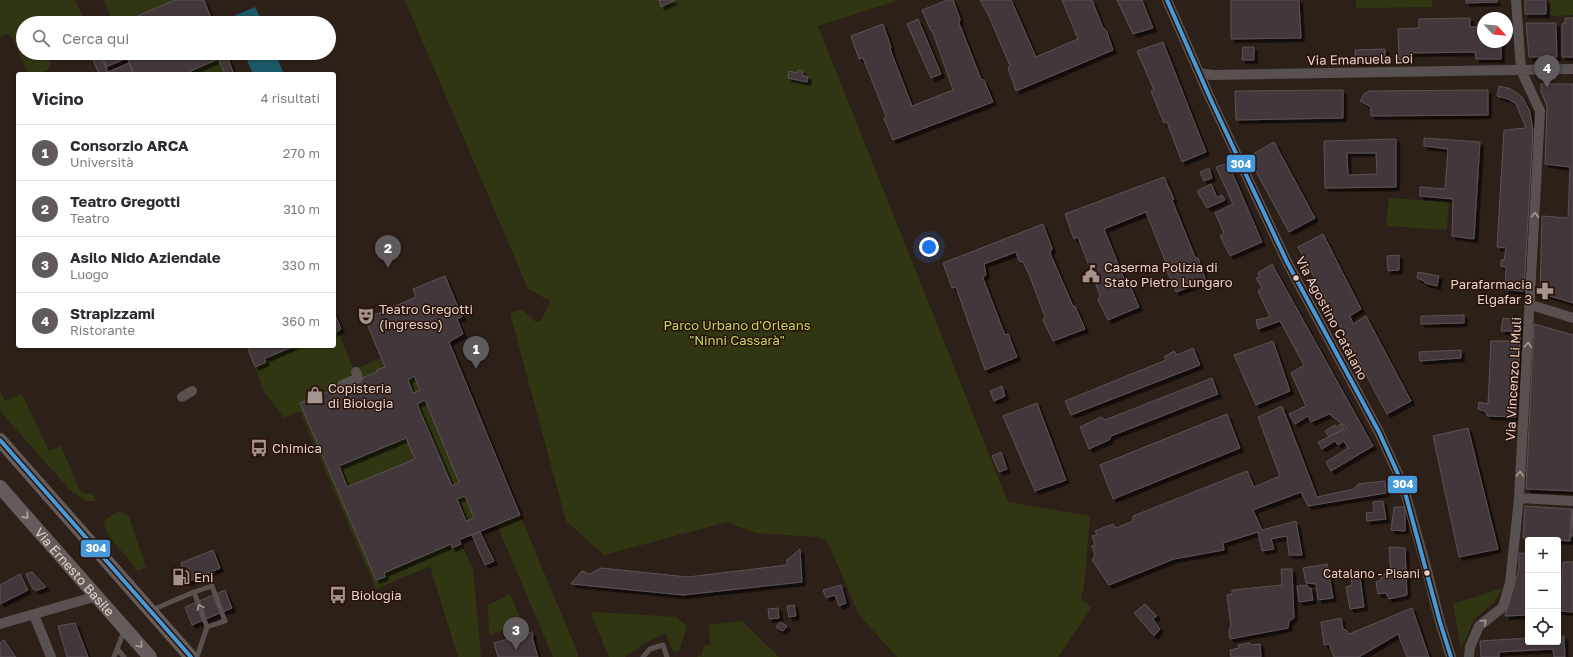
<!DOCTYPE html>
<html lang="it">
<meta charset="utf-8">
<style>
:root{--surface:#fff;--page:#f2f2f3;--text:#2b2b33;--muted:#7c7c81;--line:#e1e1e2;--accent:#615a5c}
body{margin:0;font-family:"Golos Text",sans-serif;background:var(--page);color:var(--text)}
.controls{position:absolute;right:12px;bottom:12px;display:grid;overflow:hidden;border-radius:4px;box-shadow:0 1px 3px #0004}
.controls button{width:36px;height:36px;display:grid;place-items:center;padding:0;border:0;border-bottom:1px solid var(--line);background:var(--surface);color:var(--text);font:20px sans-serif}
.compass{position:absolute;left:1477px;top:12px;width:36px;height:36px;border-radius:50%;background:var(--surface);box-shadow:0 1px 3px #0004;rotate:116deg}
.you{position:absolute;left:929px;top:247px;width:14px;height:14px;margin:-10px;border:3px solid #fff;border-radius:50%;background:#1a73e8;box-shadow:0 0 0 6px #1a73e833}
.badge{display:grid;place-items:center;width:26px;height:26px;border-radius:50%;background:var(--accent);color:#fff;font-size:13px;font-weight:700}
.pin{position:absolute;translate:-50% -33px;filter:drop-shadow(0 1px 2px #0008)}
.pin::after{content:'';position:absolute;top:21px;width:14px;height:12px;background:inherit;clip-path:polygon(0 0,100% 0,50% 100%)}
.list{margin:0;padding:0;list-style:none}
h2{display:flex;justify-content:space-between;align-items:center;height:52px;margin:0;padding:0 16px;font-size:17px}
h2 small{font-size:13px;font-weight:400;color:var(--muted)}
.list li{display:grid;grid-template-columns:26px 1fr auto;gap:12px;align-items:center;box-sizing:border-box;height:56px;padding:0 16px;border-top:1px solid var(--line)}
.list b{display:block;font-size:15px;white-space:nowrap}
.list p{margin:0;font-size:13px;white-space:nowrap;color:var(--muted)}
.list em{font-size:13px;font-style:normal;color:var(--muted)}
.icon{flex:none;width:22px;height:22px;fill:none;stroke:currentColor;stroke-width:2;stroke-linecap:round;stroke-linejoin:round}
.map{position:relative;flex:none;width:1573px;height:657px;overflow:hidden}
.search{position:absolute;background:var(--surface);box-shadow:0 1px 3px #0004;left:16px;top:16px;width:320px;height:44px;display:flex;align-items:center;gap:10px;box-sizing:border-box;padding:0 14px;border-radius:22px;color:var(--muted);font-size:15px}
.panel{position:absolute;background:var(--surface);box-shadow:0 1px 3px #0004;left:16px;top:72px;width:320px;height:276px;border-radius:4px}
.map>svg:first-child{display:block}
.green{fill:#313612}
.water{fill:#1c5968}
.building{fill:#42393b;stroke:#5a5254;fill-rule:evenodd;filter:url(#shadow)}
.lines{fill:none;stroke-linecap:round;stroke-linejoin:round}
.lane{stroke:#58514f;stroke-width:5}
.street{stroke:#58514f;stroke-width:10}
.secondary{stroke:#635c5a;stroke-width:14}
.bus-1-casing{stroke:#2a1208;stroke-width:7}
.bus-1{stroke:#469ad9;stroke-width:4}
.oneway{stroke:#a59893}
.oneway2{stroke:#b0a39e}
.bus-dot{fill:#e4d2cb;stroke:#2a1208;stroke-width:1.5}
.labels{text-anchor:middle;stroke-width:3;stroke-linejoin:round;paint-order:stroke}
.bus-label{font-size:12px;fill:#e4d2cb;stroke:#2a1208;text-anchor:end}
.street-label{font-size:13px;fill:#e4d2cb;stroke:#2a1208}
.poi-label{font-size:13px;fill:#e4d2cb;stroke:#2a1208;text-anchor:start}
.park-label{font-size:13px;fill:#bfd860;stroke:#2a1208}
.line-badge{stroke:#2a1208;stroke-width:1.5}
.badge-label{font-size:11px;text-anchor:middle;font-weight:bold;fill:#fff}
</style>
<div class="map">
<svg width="1573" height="657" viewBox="0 0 1573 657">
<defs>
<filter id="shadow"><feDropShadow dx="3.5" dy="3.5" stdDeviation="0" flood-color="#0009"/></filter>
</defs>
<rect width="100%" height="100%" fill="#2d2019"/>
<path class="green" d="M 0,0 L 75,0 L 86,23 L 23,23 L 23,53 L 56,53 L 48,58 L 51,62 L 48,70 L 37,74 L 28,74 L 12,37 L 7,34 L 0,37 Z
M 104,0 L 175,0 L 121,23 L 113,23 Z
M 405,0 L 899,0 L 818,26 L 1008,502 L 1090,516 L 1084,587 L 1081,599 L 1092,607 L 1058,657 L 897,657 L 859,615 L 830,547 L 825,540 L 818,537 L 756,533 L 727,522 L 604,555 L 566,521 L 510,313 L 521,309 L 536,322 L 542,320 L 550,301 L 528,289 Z
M 1356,0 L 1432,0 L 1432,7 L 1356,8 Z
M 1549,0 L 1573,0 L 1573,15 L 1549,16 Z
M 218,59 L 225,74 L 184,74 Z
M 1389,198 L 1449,202 L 1447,230 L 1386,226 Z
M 338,331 L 354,370 L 381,358 L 385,367 L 377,370 L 377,372 L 300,403 L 376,580 L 385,577 L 384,573 L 451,544 L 452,548 L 461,544 L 473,569 L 481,657 L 458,657 L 430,566 L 376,589 L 300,411 L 284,418 L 264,392 L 255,367 L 265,362 L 264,359 L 294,346 L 334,346 L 334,332 Z
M 414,376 L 420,390 L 413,393 L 408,380 Z
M 0,390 L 5,401 L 22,394 L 49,451 L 61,446 L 80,491 L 85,494 L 92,493 L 96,501 L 86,501 L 69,489 L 0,411 Z
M 425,400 L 459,482 L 452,486 L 417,404 Z
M 406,438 L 415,459 L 347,487 L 339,466 Z
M 465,496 L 474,518 L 466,521 L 457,499 Z
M 118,512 L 125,513 L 129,517 L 146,567 L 138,571 L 108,535 L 103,522 L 112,515 Z
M 520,515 L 578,654 L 578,657 L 553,657 L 497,525 Z
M 1503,588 L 1494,602 L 1474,620 L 1461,648 L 1453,604 Z
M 510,594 L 523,625 L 489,635 L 488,605 Z
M 596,612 L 676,617 L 687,626 L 679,651 L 673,652 L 666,633 L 645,643 L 625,657 L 609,657 L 591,614 Z
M 742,621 L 779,657 L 696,657 L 703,654 L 703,646 L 711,644 L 708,625 Z"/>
<path class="water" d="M 255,7 L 263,23 L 232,23 L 229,18 Z
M 244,53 L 275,53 L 284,74 L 253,74 Z"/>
<path class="building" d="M 175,0 L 204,0 L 213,23 L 121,23 Z
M 659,0 L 675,0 L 661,7 Z
M 948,0 L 953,0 L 960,19 L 959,23 L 981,79 L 984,80 L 993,102 L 893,140 L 884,119 L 886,116 L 863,58 L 859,59 L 851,36 L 883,24 L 891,47 L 890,49 L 912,106 L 953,90 L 932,30 L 931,31 L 922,10 Z
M 980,0 L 1011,0 L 1036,57 L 1078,39 L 1062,0 L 1092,0 L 1102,26 L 1107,32 L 1113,50 L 1016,91 L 1008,68 L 1010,66 L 989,16 Z
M 1117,0 L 1142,0 L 1153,28 L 1133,34 Z
M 1231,0 L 1299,0 L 1301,38 L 1231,39 Z
M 1466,0 L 1497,0 L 1497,2 L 1466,3 Z
M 1525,0 L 1546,0 L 1546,14 L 1525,14 Z
M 1470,18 L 1470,27 L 1483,27 L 1483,42 L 1501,42 L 1501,59 L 1476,59 L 1475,52 L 1410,53 L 1410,60 L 1399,60 L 1398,29 L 1419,28 L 1419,19 Z
M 1565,18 L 1573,18 L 1573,57 L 1562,57 L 1562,24 L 1565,23 Z
M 918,19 L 941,74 L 931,78 L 907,24 Z
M 1526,23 L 1556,23 L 1557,57 L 1529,57 Z
M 1163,42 L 1206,152 L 1182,162 L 1167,122 L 1164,123 L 1151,91 L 1154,90 L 1137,51 Z
M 1243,47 L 1254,47 L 1254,60 L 1242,60 Z
M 1385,49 L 1385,61 L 1356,62 L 1355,50 Z
M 90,53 L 100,53 L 109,74 L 99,74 Z
M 100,53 L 125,53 L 127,58 L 106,67 Z
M 125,53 L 226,53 L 234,74 L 225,74 L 218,59 L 184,74 L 134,74 Z
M 129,63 L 134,74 L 109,74 L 108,72 Z
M 798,70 L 803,71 L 802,75 L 808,77 L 807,82 L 788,78 L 789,71 L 797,73 Z
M 1541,84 L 1573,84 L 1573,303 L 1540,293 L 1542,216 L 1568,218 L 1570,167 L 1545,164 L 1547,106 L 1541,92 Z
M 1499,86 L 1511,89 L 1522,97 L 1530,111 L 1533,131 L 1524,291 L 1505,290 L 1506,267 L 1501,266 L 1501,260 L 1504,260 L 1506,248 L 1497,247 L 1504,130 L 1526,128 L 1516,104 L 1508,99 L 1497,96 Z
M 1343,90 L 1343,118 L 1236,120 L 1235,91 Z
M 1488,90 L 1488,115 L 1371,116 L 1371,107 L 1360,101 L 1364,94 L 1369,91 Z
M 1424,138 L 1480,142 L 1474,239 L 1452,236 L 1453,199 L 1420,196 L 1420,187 L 1445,189 L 1448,149 L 1424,146 Z
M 1396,139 L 1396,187 L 1325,188 L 1324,141 ZM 1347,153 L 1376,153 L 1377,174 L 1348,175 Z
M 1274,142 L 1315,218 L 1289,232 L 1248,157 Z
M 1228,163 L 1262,242 L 1230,256 L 1220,236 L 1224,233 L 1215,213 L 1233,204 L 1216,167 Z
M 1209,168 L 1212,178 L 1204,181 L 1200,172 Z
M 1164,177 L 1174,199 L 1172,200 L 1195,257 L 1198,258 L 1206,281 L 1176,292 L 1167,271 L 1168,268 L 1146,212 L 1104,229 L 1127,286 L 1130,286 L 1139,307 L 1108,320 L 1098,300 L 1100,295 L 1078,237 L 1074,239 L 1065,214 Z
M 1211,184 L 1217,197 L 1222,195 L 1225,200 L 1207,208 L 1197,191 Z
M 1043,224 L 1052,248 L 1050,253 L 1073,306 L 1075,306 L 1085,329 L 1053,341 L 1043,320 L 1045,317 L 1029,274 L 1023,262 L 1019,261 L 1016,252 L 984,264 L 986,274 L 983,278 L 1005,335 L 1008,334 L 1017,357 L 985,370 L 956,287 L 952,288 L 943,263 Z
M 1323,234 L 1361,309 L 1350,316 L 1353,324 L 1366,316 L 1411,401 L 1387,414 L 1298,247 Z
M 1399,255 L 1399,270 L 1388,271 L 1387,256 Z
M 1272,264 L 1373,446 L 1331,471 L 1326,462 L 1348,448 L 1344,441 L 1338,445 L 1335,441 L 1322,449 L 1318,442 L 1347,428 L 1329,414 L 1311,422 L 1308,416 L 1295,424 L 1289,414 L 1306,406 L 1291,373 L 1304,365 L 1280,321 L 1258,329 L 1256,320 L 1270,317 L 1258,291 L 1262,288 L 1256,278 L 1259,277 L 1258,273 Z
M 1418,272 L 1439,276 L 1437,286 L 1425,283 L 1424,281 L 1417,278 Z
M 445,276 L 462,317 L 457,319 L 463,334 L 449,342 L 520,515 L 459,540 L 461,544 L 452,548 L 451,544 L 384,573 L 385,577 L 376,580 L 300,403 L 377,372 L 376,370 L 385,367 L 365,319 L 416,297 L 413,289 ZM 414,376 L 420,390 L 413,393 L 408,380 ZM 425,400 L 459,482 L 452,486 L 417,404 ZM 406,438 L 415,459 L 347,487 L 339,466 ZM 465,496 L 474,518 L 466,521 L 457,499 Z
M 334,312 L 341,329 L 334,333 Z
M 1464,315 L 1464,323 L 1421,324 L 1421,316 Z
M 1503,318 L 1521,320 L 1516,417 L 1487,416 L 1486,412 L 1478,409 L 1479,402 L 1488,404 L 1491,341 L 1513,341 L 1511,331 L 1501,331 Z
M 1534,324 L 1573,335 L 1573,491 L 1526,489 Z
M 1273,341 L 1290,391 L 1256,405 L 1234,355 Z
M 247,346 L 294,346 L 264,359 L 266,362 L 255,367 Z
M 1193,348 L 1200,365 L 1071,415 L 1065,401 L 1166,360 L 1164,357 L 1174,351 L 1177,355 Z
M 1461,350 L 1461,358 L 1420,361 L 1419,352 Z
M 1212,378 L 1218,394 L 1111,436 L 1109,440 L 1089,449 L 1080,427 L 1101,417 L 1105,420 Z
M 1002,386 L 1005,396 L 994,401 L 990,391 Z
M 1037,403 L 1066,480 L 1035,491 L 1003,416 Z
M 1282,406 L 1317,497 L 1354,489 L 1358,484 L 1385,481 L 1386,493 L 1308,506 L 1301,492 L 1253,510 L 1262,530 L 1296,521 L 1302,555 L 1289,555 L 1287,536 L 1271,539 L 1274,549 L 1262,551 L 1258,532 L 1223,543 L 1224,550 L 1174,559 L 1109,585 L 1092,560 L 1095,555 L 1092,546 L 1095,545 L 1092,536 L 1097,535 L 1095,531 L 1113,524 L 1116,528 L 1133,521 L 1133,516 L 1247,471 L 1254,487 L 1280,476 L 1258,417 Z
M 1227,414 L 1240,448 L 1113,499 L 1100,465 Z
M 1341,424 L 1344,428 L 1329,437 L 1325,431 L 1335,425 L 1336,427 Z
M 1468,428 L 1498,549 L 1459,557 L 1433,436 Z
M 1001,452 L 1007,469 L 999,472 L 992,456 Z
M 1383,501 L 1386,519 L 1367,521 L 1366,513 L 1374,512 L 1373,502 Z
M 1525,506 L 1572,509 L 1570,541 L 1523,538 Z
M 1394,507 L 1405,507 L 1405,531 L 1391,530 Z
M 1572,509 L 1573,536 L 1570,536 Z
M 480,532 L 494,561 L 485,565 L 472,535 Z
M 1389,547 L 1405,548 L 1407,595 L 1389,599 L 1386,593 L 1378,594 L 1376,582 L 1381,580 L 1382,575 L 1391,574 Z
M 800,549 L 802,582 L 683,595 L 571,584 L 582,571 L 590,574 L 601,568 L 688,577 L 787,565 L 787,560 Z
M 213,550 L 220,568 L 188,582 L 181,563 Z
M 1519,553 L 1528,554 L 1528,615 L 1505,616 L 1519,569 Z
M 1563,562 L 1573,562 L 1573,612 L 1558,611 L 1558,581 L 1562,581 Z
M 1327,564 L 1333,598 L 1318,600 L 1316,584 L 1306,583 L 1303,568 Z
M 1281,569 L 1292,569 L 1294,618 L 1289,621 L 1288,628 L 1230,639 L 1229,629 L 1231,627 L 1227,595 L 1232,594 L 1232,590 L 1282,585 Z
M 1359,570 L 1364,607 L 1350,609 L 1346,587 L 1352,585 L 1350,572 Z
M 32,572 L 46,587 L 36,591 L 35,589 L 33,589 L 26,574 Z
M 20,574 L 28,590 L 0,604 L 0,585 Z
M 841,585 L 846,603 L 839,606 L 835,595 L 826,598 L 823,590 Z
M 1307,585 L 1307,588 L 1311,588 L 1313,600 L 1299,602 L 1297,586 Z
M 225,590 L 232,608 L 192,625 L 185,607 Z
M 1145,604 L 1157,616 L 1153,619 L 1160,629 L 1154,636 L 1134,613 Z
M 794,605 L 796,616 L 789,617 L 787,606 Z
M 778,608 L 779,618 L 769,619 L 768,609 Z
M 1412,608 L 1429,657 L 1407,657 L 1398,634 L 1359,657 L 1334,657 L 1329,644 L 1324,645 L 1321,622 L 1341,618 L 1343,629 L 1346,630 L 1349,634 Z
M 780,622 L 787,626 L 783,631 L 776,627 Z
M 75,623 L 88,657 L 67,657 L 58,626 Z
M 532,632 L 533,637 L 532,637 L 538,657 L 498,657 L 494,643 Z
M 1564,636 L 1565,657 L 1554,657 L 1553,649 L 1499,652 L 1499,657 L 1481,657 L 1480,641 L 1528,638 L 1528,642 L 1558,642 L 1558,637 Z
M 4,640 L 16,657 L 0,657 L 0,643 Z
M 1250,643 L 1252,645 L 1260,644 L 1261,657 L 1231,657 L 1230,650 L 1239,648 L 1238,645 Z"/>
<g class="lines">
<path class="lane" d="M 194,592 L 212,586 L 225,621 L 207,627
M 152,610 L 194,592 L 207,627 L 197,657
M 117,649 L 124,657
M 114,657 L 124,631
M 643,657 L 650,649 L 663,645 L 667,657"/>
<path class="street" d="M 1167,0 L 1211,100 L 1287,262 L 1379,432 L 1403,485 L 1425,563 L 1440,622 L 1451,657
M 1199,73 L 1212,75 L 1573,69
M 1531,305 L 1573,318
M 342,385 L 358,378 L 356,372
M 182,397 L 192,391
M 1519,498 L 1573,501
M 34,615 L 51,657
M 0,624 L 97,596
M 1469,657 L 1470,647 L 1479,626 L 1503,607 L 1510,583 L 1519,498 L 1540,111 L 1521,70 L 1516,0"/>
<g class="secondary">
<path d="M 0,440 L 191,657"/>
<path id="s1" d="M 0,487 L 150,657"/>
</g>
<g class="bus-1-casing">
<path id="bus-1" d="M 1167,0 L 1211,100 L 1287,262 L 1379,432 L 1403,485 L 1440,622 L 1451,657
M 0,440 L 191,657"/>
</g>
<use href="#bus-1" class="bus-1"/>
</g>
<defs><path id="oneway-chevron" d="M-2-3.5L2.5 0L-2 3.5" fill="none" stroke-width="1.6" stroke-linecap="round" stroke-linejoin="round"/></defs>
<g class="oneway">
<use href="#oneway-chevron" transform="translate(1535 215) rotate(-87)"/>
<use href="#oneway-chevron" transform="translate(1528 345) rotate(-87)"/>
<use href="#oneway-chevron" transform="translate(1520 474) rotate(-87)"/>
<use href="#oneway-chevron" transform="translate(200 607) rotate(-110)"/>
<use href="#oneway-chevron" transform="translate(1484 622) rotate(-42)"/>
</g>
<g class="oneway2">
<use href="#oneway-chevron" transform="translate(26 516) rotate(48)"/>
<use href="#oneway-chevron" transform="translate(140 645) rotate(49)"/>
</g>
<defs>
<g id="civic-bare" transform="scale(1.38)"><path d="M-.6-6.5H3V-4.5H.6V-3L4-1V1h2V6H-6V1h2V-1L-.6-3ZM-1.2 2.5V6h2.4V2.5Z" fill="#a4948d" stroke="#2a1208" stroke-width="2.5" paint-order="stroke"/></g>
<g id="pharmacy-bare" transform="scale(1.38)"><path d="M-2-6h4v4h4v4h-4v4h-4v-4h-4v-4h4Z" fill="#a4948d" stroke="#2a1208" stroke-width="2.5" paint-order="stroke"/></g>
<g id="theatre-bare" transform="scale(1.38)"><path d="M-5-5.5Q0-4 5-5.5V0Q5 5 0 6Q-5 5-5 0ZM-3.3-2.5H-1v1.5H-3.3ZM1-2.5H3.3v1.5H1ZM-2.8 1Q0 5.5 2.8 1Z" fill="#a4948d" stroke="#2a1208" stroke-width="2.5" paint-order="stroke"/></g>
<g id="shop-bare" transform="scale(1.38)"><path d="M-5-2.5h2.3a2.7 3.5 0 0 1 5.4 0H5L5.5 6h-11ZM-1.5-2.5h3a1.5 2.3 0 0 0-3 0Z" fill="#a4948d" stroke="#2a1208" stroke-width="2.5" paint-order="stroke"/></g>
<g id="bus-bare" transform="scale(1.38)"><path d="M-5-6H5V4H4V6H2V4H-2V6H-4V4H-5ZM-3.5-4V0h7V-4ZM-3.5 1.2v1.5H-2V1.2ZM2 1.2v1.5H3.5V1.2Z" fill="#a4948d" stroke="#2a1208" stroke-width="2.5" paint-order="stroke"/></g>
<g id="fuel-bare" transform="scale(1.38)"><path d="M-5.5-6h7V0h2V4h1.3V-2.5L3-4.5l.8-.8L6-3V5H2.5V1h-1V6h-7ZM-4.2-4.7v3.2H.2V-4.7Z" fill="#a4948d" stroke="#2a1208" stroke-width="2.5" paint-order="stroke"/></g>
</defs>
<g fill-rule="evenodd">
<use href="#civic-bare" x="1091" y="274"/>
<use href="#pharmacy-bare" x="1545" y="291"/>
<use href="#theatre-bare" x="366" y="316"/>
<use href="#shop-bare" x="315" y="395"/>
<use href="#bus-bare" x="259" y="448"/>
<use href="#fuel-bare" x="181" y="577"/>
<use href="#bus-bare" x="338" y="595"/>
</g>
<g class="bus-dot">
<circle cx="1296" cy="278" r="3.5"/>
<circle cx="1427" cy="573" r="3.5"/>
</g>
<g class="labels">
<g class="bus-label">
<text x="1420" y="578">Catalano - Pisani</text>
</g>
<g class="street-label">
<text transform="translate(1360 59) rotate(-1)" y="5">Via Emanuela Loi</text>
<text transform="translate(1332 318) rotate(62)" y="5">Via Agostino Catalano</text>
<text transform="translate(1513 379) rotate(-87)" y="5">Via Vincenzo Li Muli</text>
<text dy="5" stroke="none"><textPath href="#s1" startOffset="113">Via Ernesto Basile</textPath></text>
</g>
<g class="poi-label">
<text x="1104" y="272">Caserma Polizia di<tspan x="1104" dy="15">Stato Pietro Lungaro</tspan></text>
<text x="1532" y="289" text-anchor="end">Parafarmacia<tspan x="1532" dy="15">Elgafar 3</tspan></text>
<text x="379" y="314">Teatro Gregotti<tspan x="379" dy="15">(Ingresso)</tspan></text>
<text x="328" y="393">Copisteria<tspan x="328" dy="15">di Biologia</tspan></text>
<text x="272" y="453">Chimica</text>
<text x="194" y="582">Eni</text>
<text x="351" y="600">Biologia</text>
</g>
<g class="park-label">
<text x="737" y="330">Parco Urbano d'Orleans<tspan x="737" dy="15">"Ninni Cassarà"</tspan></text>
</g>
</g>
<g class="line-badge">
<rect x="1226" y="154" width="30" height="19" rx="4" fill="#469ad9"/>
<rect x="1387" y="475" width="31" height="19" rx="4" fill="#469ad9"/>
<rect x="80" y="539" width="31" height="19" rx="4" fill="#469ad9"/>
</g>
<g class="badge-label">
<text x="1241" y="168">304</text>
<text x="1403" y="488">304</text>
<text x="96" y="552">304</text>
</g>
</svg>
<div class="controls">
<button>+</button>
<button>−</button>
<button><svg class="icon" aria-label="locate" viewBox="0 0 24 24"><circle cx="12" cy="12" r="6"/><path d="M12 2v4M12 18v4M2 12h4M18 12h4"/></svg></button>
</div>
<svg class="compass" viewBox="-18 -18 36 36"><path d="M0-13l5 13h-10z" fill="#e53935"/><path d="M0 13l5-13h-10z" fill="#7c7c81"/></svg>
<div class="you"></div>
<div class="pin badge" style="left:476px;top:369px">1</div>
<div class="pin badge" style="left:388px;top:268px">2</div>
<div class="pin badge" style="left:516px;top:650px">3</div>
<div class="pin badge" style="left:1547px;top:88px">4</div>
<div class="search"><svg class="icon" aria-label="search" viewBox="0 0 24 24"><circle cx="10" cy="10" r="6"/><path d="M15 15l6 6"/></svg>Cerca qui</div>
<section class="panel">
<h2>Vicino<small>4 risultati</small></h2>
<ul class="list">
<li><span class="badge">1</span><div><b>Consorzio ARCA</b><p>Università</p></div><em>270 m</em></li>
<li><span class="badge">2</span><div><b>Teatro Gregotti</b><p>Teatro</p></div><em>310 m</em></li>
<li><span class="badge">3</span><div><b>Asilo Nido Aziendale</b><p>Luogo</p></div><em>330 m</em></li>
<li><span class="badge">4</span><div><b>Strapizzami</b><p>Ristorante</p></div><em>360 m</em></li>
</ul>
</section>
</div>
